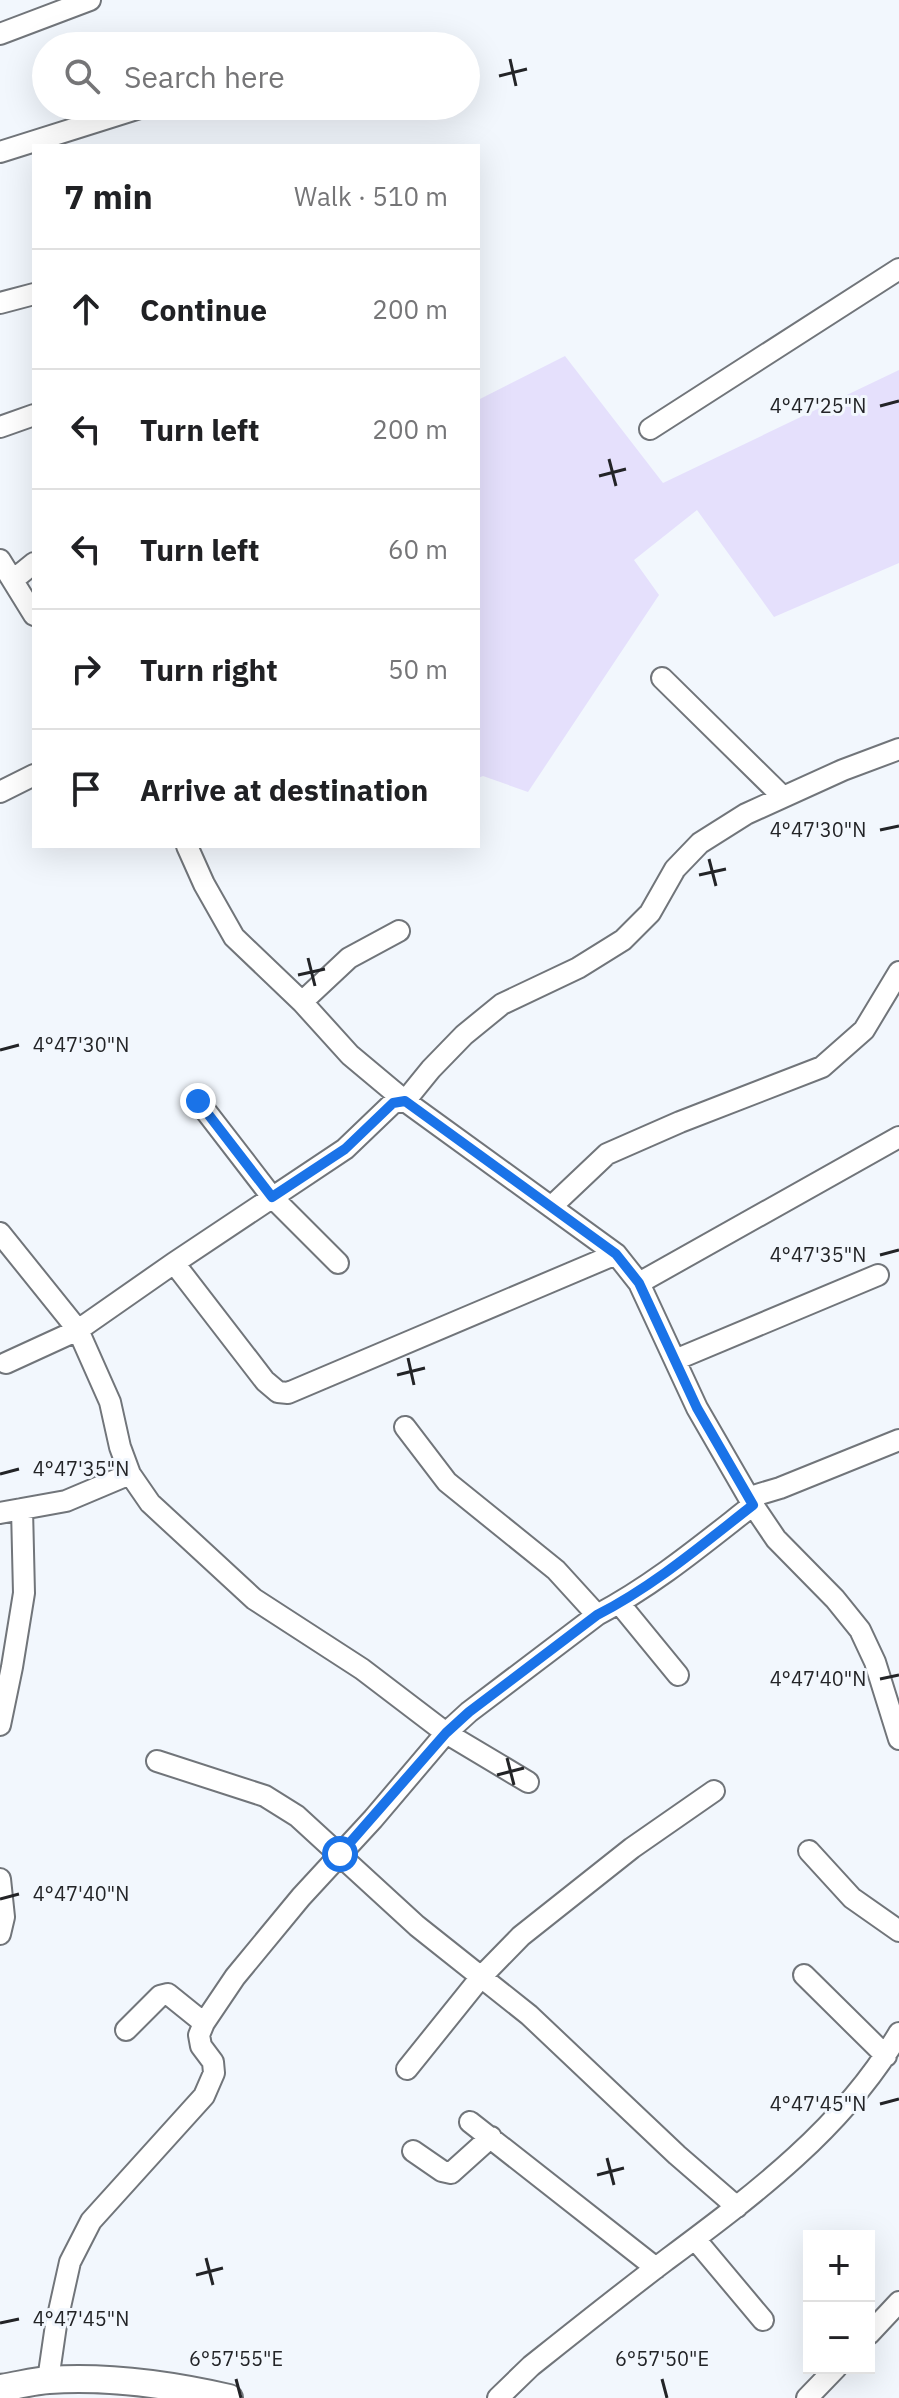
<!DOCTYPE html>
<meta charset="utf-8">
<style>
:root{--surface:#fff;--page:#f6f6f6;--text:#202124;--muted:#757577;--line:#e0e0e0}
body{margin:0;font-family:"IBM Plex Sans",sans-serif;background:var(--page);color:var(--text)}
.controls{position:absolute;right:24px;bottom:24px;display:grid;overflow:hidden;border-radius:0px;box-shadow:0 8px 32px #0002}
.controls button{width:72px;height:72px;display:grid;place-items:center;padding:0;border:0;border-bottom:2px solid var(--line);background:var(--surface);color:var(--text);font:40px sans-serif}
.stop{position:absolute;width:24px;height:24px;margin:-18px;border:6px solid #1a73e8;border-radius:50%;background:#fff}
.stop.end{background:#1a73e8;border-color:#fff;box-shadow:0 2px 8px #0008}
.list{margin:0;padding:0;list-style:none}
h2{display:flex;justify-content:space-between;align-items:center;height:104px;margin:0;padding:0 32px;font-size:34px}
h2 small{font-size:26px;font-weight:400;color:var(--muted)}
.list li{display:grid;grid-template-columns:52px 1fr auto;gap:24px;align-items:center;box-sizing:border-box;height:120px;padding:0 32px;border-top:2px solid var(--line)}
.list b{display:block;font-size:30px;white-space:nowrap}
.list em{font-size:26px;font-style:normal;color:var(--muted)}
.icon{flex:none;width:44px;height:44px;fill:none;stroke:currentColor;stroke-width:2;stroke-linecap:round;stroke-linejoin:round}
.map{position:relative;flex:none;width:899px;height:2398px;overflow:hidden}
.search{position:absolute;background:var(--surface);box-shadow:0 8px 32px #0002;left:32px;top:32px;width:448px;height:88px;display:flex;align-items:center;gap:20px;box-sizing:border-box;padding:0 28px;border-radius:44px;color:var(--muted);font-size:30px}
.panel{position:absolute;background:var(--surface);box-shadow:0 8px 32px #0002;left:32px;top:144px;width:448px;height:704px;border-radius:0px}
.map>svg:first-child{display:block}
.green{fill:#e5e0fc}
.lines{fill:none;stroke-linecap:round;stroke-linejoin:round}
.minor-casing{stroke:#71757a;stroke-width:24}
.tertiary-casing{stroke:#71757a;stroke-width:30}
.minor{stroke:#fff;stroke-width:20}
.tertiary{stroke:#fff;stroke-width:26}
.route{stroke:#1a73e8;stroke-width:10}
.ticks{fill:none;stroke:#232427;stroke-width:3}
.ticks-label{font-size:20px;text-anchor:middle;fill:#232427;stroke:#f2f7fd;stroke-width:6;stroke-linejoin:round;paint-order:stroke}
</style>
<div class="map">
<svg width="899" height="2398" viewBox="0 0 899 2398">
<rect width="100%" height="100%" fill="#f2f7fd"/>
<path class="green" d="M 565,356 L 663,483 L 899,370 L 899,563 L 774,617 L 697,510 L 634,560 L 659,595 L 528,792 L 483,776 L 478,778 L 478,400 Z"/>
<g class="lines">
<g class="minor-casing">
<path id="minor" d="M 0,34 L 90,0
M 0,152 L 146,106
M 0,303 L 34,294
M 0,427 L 34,415
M 650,429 L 899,269
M 0,560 L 34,615
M 13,580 L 34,563
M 662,678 L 783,797
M 0,792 L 34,775
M 187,846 L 204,884 L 234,937 L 302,1002 L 350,1055 L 405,1101 L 616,1254 L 639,1283 L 697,1408 L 753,1505 L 776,1539 L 835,1599 L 860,1630 L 875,1662 L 899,1739
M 302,1002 L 349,958 L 399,931
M 198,1101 L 272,1197 L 338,1263
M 551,1207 L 607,1154 L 680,1122 L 822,1067 L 864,1030 L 899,972
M 0,1233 L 78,1330 L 110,1402 L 120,1447 L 130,1474 L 150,1503 L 254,1599 L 362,1669 L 446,1733 L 528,1782
M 174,1263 L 265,1381 L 278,1392 L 288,1393 L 616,1254
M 639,1283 L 899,1137
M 675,1360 L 878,1275
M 6,1363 L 78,1330 L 174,1263 L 345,1149 L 393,1103 L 405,1101 L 431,1069 L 464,1035 L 502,1004 L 578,968 L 623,940 L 650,913 L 675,869 L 700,843 L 746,814 L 843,770 L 899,749
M 405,1427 L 447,1482 L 556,1570 L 597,1615
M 750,1497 L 780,1488 L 899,1440
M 0,1513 L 66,1501 L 130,1474
M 619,1603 L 678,1675
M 0,1725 L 12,1667 L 24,1593 L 22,1509
M 157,1761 L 265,1796 L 297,1816 L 417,1926 L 529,2015 L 677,2155 L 737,2207
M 809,1851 L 852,1898 L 899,1931
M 0,1879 L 4,1917 L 0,1934
M 804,1975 L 886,2056
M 126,2030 L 160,1996 L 168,1994 L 204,2023
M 407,2069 L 481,1977 L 521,1936 L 632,1848 L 714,1791
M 470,2122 L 656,2268
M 413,2151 L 442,2171 L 451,2173 L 491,2137
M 695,2239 L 763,2320
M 869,2334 L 899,2302
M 48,2380 L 56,2325 L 70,2262 L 91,2221 L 204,2096 L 214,2073 L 213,2062 L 201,2046 L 199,2035 L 204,2023 L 235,1977 L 301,1897 L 373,1819 L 446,1733 L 469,1712 L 597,1615 C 654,1585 703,1544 753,1505
M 498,2398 L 531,2366 C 575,2331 620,2295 665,2261 C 752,2196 843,2129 899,2033
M 807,2398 L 836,2368"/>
</g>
<g class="tertiary-casing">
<path id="tertiary" d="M 0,2388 C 16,2386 33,2381 49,2380 C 108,2376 172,2385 229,2398"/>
</g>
<use href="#minor" class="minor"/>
<use href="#tertiary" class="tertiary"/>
</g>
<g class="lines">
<path class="route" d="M 198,1101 L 272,1197 L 345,1149 L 393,1103 L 405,1101 L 616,1254 L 639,1283 L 697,1408 L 753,1505 C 703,1544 654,1586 597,1615 L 469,1712 L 446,1733 L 340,1854"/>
</g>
<path class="ticks" d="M 510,59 L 516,86M 499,76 L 527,69M 880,406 L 899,401M 609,459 L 616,486M 599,476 L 626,469M 880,830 L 899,826M 709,859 L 716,886M 699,875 L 726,869M 308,958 L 315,986M 298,975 L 325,969M 0,1050 L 19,1045M 880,1255 L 899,1250M 408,1358 L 414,1385M 397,1375 L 425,1368M 0,1474 L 19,1469M 880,1679 L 899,1675M 507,1758 L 514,1785M 497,1775 L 524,1768M 0,1899 L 19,1894M 880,2104 L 899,2099M 607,2158 L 614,2185M 597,2175 L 624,2168M 206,2258 L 213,2285M 196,2275 L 223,2268M 0,2323 L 19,2319M 236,2379 L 241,2398M 662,2379 L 667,2398"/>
<g class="ticks-label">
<text x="818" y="413">4°47'25"N</text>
<text x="818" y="837">4°47'30"N</text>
<text x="81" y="1052">4°47'30"N</text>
<text x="818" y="1262">4°47'35"N</text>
<text x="81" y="1476">4°47'35"N</text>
<text x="818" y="1686">4°47'40"N</text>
<text x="81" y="1901">4°47'40"N</text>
<text x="818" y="2111">4°47'45"N</text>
<text x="81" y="2326">4°47'45"N</text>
<text x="236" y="2366">6°57'55"E</text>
<text x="662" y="2366">6°57'50"E</text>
</g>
</svg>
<div class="controls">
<button>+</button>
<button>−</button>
</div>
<div class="stop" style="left:340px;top:1854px"></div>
<div class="stop end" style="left:198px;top:1101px"></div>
<div class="search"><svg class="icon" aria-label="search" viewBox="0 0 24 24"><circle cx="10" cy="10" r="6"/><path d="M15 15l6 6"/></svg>Search here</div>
<section class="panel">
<h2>7 min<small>Walk · 510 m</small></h2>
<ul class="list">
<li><svg class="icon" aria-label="ahead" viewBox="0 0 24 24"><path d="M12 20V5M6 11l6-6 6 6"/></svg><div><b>Continue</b></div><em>200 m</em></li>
<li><svg class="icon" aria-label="left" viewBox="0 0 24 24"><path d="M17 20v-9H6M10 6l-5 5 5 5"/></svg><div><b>Turn left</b></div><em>200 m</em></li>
<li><svg class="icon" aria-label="left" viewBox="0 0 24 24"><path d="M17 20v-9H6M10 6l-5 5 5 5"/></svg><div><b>Turn left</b></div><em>60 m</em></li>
<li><svg class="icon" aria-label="right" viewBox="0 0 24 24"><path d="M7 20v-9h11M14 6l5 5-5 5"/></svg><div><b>Turn right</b></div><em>50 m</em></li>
<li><svg class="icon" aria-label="arrive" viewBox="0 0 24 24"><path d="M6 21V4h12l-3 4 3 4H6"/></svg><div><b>Arrive at destination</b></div></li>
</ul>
</section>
</div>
